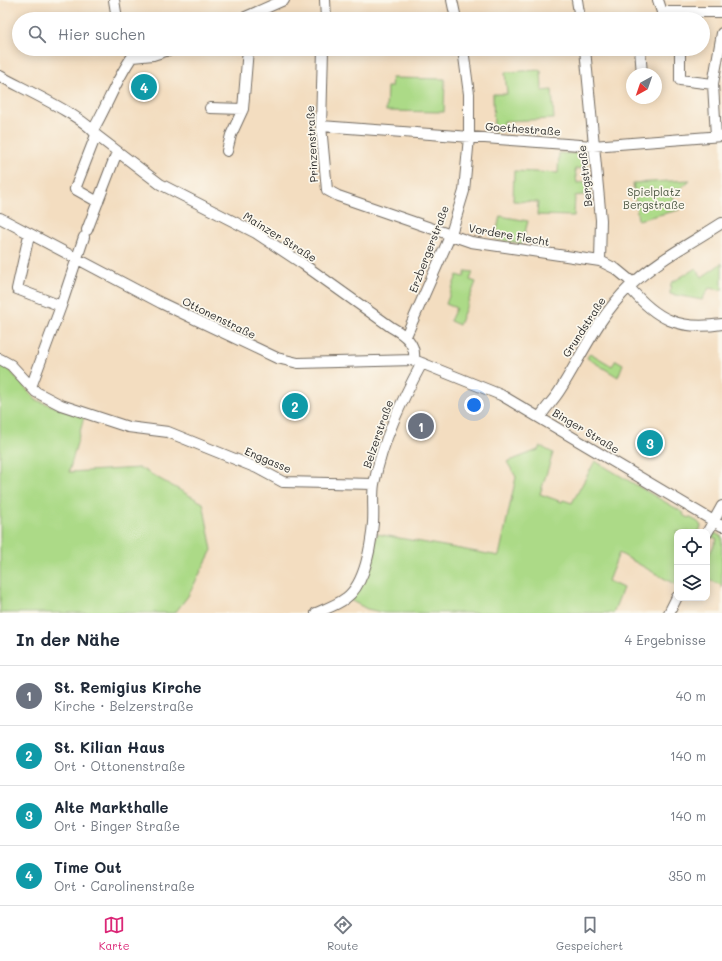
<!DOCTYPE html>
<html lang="de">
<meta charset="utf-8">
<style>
:root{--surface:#fff;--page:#f2f2f3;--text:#1f2937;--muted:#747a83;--line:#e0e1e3;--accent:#db2777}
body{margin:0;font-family:Mali,sans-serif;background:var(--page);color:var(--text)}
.controls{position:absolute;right:12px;bottom:12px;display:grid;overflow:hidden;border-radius:8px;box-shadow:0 2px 10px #0003}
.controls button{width:36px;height:36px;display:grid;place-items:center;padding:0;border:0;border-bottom:1px solid var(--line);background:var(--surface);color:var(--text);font:20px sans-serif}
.compass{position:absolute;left:626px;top:68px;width:36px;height:36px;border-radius:50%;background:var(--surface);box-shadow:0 2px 10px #0003;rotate:220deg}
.you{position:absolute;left:474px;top:405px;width:14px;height:14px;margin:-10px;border:3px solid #fff;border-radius:50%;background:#1a73e8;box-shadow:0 0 0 6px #1a73e833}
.badge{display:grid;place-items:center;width:26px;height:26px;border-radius:50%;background:var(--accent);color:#fff;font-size:13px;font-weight:700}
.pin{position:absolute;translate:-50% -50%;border:2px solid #fff;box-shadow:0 1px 4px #0006}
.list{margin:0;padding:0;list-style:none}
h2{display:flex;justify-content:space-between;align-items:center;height:52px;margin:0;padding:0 16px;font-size:17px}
h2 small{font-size:13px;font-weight:400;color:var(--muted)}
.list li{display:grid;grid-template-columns:26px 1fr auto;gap:12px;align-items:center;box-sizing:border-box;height:60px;padding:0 16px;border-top:1px solid var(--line)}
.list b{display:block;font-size:15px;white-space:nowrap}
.list p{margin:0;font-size:13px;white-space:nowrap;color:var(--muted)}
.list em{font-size:13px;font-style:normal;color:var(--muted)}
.icon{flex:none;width:22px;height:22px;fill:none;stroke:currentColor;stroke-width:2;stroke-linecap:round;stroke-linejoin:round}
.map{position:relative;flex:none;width:722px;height:613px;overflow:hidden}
.search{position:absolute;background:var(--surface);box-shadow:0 2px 10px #0003;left:12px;right:12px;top:12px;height:44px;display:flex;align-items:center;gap:10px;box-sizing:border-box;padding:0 14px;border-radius:22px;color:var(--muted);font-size:15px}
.sheet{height:292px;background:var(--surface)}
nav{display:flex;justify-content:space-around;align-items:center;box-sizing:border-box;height:56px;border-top:1px solid var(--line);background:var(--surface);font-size:11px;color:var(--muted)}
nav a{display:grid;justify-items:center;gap:2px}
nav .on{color:var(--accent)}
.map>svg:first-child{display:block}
.green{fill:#acda87;stroke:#6c8259}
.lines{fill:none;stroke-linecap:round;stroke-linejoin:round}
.street-casing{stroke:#71695f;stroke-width:12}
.street{stroke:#fff;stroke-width:10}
.labels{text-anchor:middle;stroke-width:3.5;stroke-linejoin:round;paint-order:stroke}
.street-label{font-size:11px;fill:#2b2b2b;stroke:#fbf7ec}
.park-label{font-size:11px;fill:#4b5742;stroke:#fbf7ec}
</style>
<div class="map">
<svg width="722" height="613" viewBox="0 0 722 613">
<rect width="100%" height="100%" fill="#fbf7ec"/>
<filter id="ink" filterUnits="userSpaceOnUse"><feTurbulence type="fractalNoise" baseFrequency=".025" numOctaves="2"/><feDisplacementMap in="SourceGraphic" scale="8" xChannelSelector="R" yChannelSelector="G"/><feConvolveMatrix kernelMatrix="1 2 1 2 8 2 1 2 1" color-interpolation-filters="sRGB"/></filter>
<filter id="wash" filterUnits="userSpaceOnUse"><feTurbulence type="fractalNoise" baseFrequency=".012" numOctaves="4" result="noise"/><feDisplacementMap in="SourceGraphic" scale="16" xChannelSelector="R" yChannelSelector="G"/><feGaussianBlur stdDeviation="0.9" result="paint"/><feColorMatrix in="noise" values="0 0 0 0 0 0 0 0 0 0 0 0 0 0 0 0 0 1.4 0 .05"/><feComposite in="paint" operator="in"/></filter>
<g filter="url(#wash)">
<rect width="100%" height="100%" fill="#f3ddc0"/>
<path class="green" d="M 541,70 L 542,91 L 552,90 L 554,119 L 504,121 L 504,131 L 494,132 L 493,94 L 507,94 L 505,72 Z
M 392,78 L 445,79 L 444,112 L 386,111 L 387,87 L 391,87 Z
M 559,153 L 588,154 L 587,168 L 575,169 L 577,183 L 590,181 L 591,194 L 575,196 L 574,216 L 537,215 L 538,202 L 513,201 L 514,171 L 558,173 Z
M 690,180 L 672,196 L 679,210 L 638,220 L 633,183 Z
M 500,216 L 528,221 L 522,244 L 495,239 Z
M 722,263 L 722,290 L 709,288 L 702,300 L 670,294 L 671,283 L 696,268 L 702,277 Z
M 466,271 L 473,272 L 470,280 L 476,282 L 459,325 L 450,321 L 456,308 L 446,304 L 457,275 L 464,277 Z
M 590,353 L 612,366 L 616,360 L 623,364 L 618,377 L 587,358 Z
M 0,359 L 36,400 L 84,417 L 69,472 L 140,468 L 203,503 L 212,550 L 188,596 L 175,613 L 0,613 Z
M 540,446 L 553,453 L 540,494 L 562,502 L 563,500 L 572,503 L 595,461 L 684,513 L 683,515 L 688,518 L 689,517 L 698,522 L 701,526 L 699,532 L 677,532 L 676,585 L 619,553 L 608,581 L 623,588 L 613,613 L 384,613 L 367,609 L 348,599 L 366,574 L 377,534 L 499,556 L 516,477 L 507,462 L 538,450 Z
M 715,533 L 722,537 L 722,588 L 721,585 L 707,579 L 707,559 L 717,539 L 710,536 Z"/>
</g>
<g filter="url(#ink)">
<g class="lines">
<g class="street-casing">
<path id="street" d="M 114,0 L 117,19
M 325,0 L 326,19
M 452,0 L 456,19
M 577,0 L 580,19
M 658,0 L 662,12 L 722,12
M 241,19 L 284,0
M 323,49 L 321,126 L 327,190 L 338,196 L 471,242 L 600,261
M 406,49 L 446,49
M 585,49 L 601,220 L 600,261 L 616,269 L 633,283
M 640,49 L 642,74
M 680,49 L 680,80 L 713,84 L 722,33
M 132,57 L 153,55 L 172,49
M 0,76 C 21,88 86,117 96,135 L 160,184 L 256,233 L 303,264 L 391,327 C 405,335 416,343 414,360
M 713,84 L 716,136
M 210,108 L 243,109 L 248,49
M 321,126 L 593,146 L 722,136
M 93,130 C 107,106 116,80 132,57
M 96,135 L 75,189 L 98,202
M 227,151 L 231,135 L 243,109
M 0,218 L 161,303 L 277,358 L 298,363 L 414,360 L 501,395 L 722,526
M 87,230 L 117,152
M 29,235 L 17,289 L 61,306
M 629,287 C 656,319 679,331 722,324
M 406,336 L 451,234 L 464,191 L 469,137 L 469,94 L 463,49
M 0,359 L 11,365 L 36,392 L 61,405 L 128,427 L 168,432 L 257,468 L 283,482 L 374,484
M 31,387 L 61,306 L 84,237
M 540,417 C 546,407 554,400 560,390 C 582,355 599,316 629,287 C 656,261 691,243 722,223
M 707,533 L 722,506
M 316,613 C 325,609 337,605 346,598 C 365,584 371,546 373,523 C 374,510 372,496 374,484 C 382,441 402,400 422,363
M 669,613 L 677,597"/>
</g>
<use href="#street" class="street"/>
</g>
</g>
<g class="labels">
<g class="street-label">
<text transform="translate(523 129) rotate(4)" y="4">Goethestraße</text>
<text transform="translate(312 144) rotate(-93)" y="4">Prinzenstraße</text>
<text transform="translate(585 176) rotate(-96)" y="4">Bergstraße</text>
<text transform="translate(509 235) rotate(10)" y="4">Vordere Flecht</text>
<text transform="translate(280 237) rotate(32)" y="4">Mainzer Straße</text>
<text transform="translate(429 249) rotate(-69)" y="4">Erzbergerstraße</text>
<text transform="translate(219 318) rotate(26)" y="4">Ottonenstraße</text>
<text transform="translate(584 327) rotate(-57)" y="4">Grundstraße</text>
<text transform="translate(586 431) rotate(31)" y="4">Binger Straße</text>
<text transform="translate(378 434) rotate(-71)" y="4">Belzerstraße</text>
<text transform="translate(268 460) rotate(23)" y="4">Enggasse</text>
</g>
<g class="park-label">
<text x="654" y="196">Spielplatz<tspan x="654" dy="13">Bergstraße</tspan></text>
</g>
</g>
</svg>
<div class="controls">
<button><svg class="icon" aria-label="locate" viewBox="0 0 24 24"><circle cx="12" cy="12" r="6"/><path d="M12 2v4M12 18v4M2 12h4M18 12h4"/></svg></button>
<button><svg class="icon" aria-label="layers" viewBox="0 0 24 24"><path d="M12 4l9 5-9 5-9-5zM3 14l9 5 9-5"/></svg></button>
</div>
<svg class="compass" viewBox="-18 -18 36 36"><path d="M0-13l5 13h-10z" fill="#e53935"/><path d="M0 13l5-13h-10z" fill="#747a83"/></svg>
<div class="you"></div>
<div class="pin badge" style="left:421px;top:426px;background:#6b7280">1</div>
<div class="pin badge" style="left:295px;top:406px;background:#0f9aa8">2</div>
<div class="pin badge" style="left:650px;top:443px;background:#0f9aa8">3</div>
<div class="pin badge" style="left:144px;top:87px;background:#0f9aa8">4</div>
<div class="search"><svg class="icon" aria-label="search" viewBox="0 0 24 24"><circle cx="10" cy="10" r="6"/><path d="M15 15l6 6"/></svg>Hier suchen</div>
</div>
<section class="sheet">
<h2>In der Nähe<small>4 Ergebnisse</small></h2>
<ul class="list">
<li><span class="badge" style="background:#6b7280">1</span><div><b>St. Remigius Kirche</b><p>Kirche · Belzerstraße</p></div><em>40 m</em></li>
<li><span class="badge" style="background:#0f9aa8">2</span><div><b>St. Kilian Haus</b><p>Ort · Ottonenstraße</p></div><em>140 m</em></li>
<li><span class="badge" style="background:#0f9aa8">3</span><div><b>Alte Markthalle</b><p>Ort · Binger Straße</p></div><em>140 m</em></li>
<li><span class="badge" style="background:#0f9aa8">4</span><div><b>Time Out</b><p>Ort · Carolinenstraße</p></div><em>350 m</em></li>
</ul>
</section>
<nav>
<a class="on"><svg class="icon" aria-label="map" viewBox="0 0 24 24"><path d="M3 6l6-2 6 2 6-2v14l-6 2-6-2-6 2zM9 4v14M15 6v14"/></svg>Karte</a>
<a><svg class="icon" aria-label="directions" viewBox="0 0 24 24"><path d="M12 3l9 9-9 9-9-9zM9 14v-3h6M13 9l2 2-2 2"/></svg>Route</a>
<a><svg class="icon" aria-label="saved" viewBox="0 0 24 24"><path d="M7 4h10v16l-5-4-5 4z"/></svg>Gespeichert</a>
</nav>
